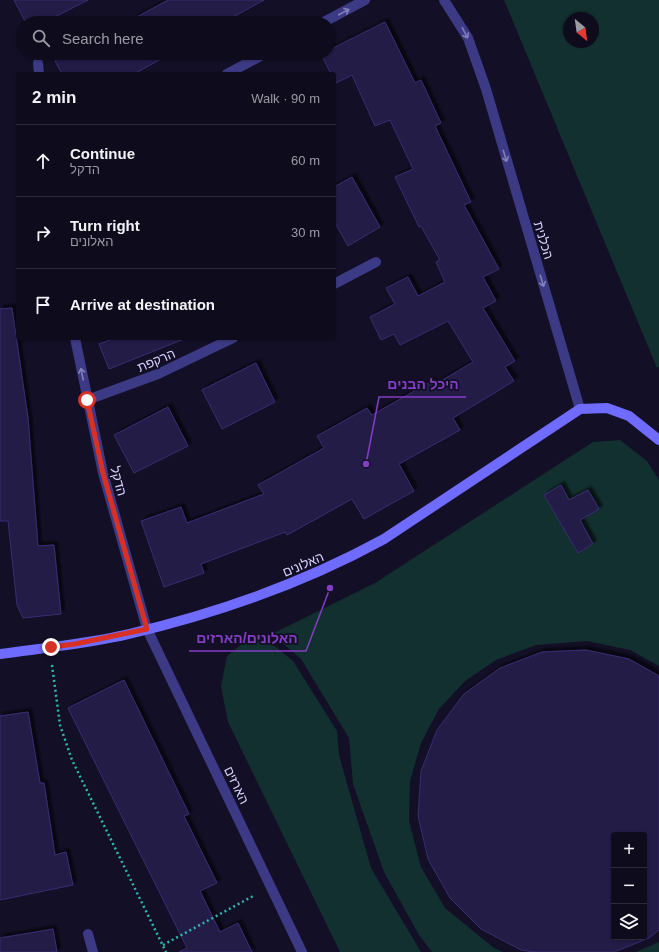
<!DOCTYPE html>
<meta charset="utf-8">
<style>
:root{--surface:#0e0b1c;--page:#171425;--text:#f1f3f6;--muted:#9b9ba3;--line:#2e2b3b}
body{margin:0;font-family:Arial,"Noto Sans Hebrew",sans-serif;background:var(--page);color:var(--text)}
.controls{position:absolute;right:12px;bottom:12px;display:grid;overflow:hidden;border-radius:4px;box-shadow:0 1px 3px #0004}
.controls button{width:36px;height:36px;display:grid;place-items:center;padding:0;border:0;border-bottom:1px solid var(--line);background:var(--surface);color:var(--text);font:20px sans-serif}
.compass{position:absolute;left:563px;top:12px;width:36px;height:36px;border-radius:50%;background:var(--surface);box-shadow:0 1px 3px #0004;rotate:151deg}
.stop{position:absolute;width:12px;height:12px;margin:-9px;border:3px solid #d93025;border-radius:50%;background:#fff}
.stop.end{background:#d93025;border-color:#fff;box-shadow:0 1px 4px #0008}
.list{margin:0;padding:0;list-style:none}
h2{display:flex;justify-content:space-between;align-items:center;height:52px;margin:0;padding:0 16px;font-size:17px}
h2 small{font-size:13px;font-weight:400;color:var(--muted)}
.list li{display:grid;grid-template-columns:26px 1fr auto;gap:12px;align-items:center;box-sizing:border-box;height:72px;padding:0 16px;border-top:1px solid var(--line)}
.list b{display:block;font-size:15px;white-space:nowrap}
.list p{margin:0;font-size:13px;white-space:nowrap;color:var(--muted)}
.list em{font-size:13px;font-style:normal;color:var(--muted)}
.icon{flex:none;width:22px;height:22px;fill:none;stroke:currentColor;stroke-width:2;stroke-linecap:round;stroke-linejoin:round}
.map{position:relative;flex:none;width:659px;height:952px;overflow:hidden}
.search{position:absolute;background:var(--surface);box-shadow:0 1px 3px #0004;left:16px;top:16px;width:320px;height:44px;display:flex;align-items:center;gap:10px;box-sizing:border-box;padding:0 14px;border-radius:22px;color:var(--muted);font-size:15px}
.panel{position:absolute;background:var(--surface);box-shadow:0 1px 3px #0004;left:16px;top:72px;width:320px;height:268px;border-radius:4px}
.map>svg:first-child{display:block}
.green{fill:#12302f;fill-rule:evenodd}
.building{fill:#241b47;stroke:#3b2d73;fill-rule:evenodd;filter:url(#shadow)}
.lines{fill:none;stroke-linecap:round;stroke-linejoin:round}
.path{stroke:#2fb8b0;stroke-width:2.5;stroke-dasharray:2 3;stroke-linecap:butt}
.street{stroke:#3d3a85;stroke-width:10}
.secondary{stroke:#6f6bff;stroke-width:10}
.oneway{stroke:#837fbc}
.route{stroke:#d93025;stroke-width:5}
.labels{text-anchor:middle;stroke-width:3.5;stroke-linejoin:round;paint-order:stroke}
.street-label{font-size:13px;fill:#d9d4ff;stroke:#130f26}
.leader{fill:none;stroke:#843dc5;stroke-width:1.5}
.callout-dot{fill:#843dc5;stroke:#130f26;stroke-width:1.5}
.callout-label{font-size:14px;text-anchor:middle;font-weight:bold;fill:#843dc5;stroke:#130f26;stroke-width:3.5;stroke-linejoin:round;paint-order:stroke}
</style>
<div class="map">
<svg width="659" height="952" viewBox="0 0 659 952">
<defs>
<filter id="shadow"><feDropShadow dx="3.5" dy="-3.5" stdDeviation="1" flood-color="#0009"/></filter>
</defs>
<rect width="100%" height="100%" fill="#130f26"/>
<path class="green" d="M 504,0 L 659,0 L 659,367 L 657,368 ZM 569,18 L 593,18 L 593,42 L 569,42 Z
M 620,440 L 647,461 L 659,480 L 659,666 L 630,650 L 587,641 L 536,645 L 496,660 L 465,681 L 439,709 L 421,743 L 410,781 L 409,821 L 421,867 L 445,908 L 494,948 L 503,952 L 432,952 L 419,935 L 384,872 L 353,784 L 349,738 L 301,659 L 272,634 L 375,583 L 593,442 Z
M 266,639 L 293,661 L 337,731 L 339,755 L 371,868 L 421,952 L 340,952 L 228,722 L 221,686 L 227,656 L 243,643 Z
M 659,942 L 659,952 L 636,952 Z"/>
<path class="building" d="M 14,0 L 88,0 L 43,23 L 26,23 Z
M 168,0 L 264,0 L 222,23 L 137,23 L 135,18 Z
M 385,22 L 415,83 L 421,80 L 441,123 L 435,126 L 471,202 L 464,205 L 499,269 L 483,277 L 496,301 L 483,308 L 515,361 L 505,367 L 514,381 L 453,418 L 460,430 L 399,464 L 414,491 L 364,519 L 352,499 L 287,535 L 285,532 L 201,564 L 204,573 L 164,587 L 141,521 L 181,507 L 187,523 L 264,494 L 258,485 L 324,448 L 317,436 L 367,408 L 372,415 L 432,381 L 434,385 L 473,362 L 448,321 L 400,345 L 394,334 L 381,340 L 370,317 L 395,304 L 386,288 L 408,277 L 418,296 L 445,282 L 436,262 L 440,260 L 421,226 L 419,227 L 395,177 L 413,169 L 390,120 L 375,126 L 352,75 L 336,83 L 334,74 L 331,74 L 321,54 L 329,53 L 329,50 Z
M 68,53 L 172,53 L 134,74 L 62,74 L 55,61 Z
M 352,177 L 380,227 L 348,246 L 334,221 L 334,187 Z
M 12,308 L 28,418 L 38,546 L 54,545 L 61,614 L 23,618 L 17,605 L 8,521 L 0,521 L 0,309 Z
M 115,338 L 184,338 L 184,339 L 109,369 L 99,344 Z
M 256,363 L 275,402 L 222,429 L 202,390 Z
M 168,407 L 188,446 L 134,473 L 114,435 Z
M 561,485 L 569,500 L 588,490 L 599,509 L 580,520 L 593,544 L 578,553 L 544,495 Z
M 586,650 L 629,659 L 659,676 L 659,930 L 649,938 L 614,952 L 534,952 L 521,950 L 481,929 L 450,898 L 428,859 L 418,816 L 421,771 L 437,730 L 464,694 L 500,668 L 542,652 ZM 614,835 L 644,835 L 644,937 L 614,937 Z
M 124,680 L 189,814 L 184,816 L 217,883 L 200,891 L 220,932 L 238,923 L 252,952 L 179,952 L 187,948 L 68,708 Z
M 28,712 L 40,783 L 44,783 L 55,855 L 66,852 L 73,885 L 0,900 L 0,716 Z
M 53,929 L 57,952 L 0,952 L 0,938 Z"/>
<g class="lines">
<path class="path" d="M 52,665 L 60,725 L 72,760 L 166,952
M 163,945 L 255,895"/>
<path class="street" d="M 444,0 L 468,38 L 486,89 L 580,409
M 322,23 L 365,0
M 38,63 L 39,74
M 227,74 L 266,53
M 334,284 L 376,262
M 75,338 L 103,473 L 147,629 L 302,952
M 87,400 L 158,374 L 233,338
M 88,934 L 93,952"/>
<path class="secondary" d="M 0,654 C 43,648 87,644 129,634 C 218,613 304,583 384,539 L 580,409 L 607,408 L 629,416 L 659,440"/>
</g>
<defs><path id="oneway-shaft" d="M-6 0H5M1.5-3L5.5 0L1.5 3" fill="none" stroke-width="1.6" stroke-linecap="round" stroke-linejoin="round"/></defs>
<g class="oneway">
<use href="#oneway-shaft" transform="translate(344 12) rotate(-28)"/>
<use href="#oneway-shaft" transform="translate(465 33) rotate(62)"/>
<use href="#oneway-shaft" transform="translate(505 156) rotate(73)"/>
<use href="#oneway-shaft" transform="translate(542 281) rotate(73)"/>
<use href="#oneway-shaft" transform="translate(82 374) rotate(-101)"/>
</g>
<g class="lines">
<path class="route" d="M 51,647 L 75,644 L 147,629 L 103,473 L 87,400"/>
</g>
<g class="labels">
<g class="street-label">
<text transform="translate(544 240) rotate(73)" y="5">הכלנית</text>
<text transform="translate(156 360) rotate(-23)" y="5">הרקפת</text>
<text transform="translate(119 481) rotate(75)" y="5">הדקל</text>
<text transform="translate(303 564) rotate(-23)" y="5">האלונים</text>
<text transform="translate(237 785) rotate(64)" y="5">הארזים</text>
</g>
</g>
<path class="leader" d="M366 464L379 397H466M330 588L306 651H189"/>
<g class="callout-dot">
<circle cx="366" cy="464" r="4"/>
<circle cx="330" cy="588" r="4"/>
</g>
<g class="callout-label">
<text x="423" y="389">היכל הבנים</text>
<text x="247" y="643">האלונים/הארזים</text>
</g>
</svg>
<div class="controls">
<button>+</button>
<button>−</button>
<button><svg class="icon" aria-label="layers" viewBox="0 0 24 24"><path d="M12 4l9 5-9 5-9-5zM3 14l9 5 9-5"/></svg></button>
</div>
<svg class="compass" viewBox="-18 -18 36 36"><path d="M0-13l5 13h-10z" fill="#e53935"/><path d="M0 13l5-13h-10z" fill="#9b9ba3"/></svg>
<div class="stop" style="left:87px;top:400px"></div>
<div class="stop end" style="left:51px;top:647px"></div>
<div class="search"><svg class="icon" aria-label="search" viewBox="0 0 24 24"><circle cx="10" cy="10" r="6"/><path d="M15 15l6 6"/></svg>Search here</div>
<section class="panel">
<h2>2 min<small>Walk · 90 m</small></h2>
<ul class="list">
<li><svg class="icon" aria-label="ahead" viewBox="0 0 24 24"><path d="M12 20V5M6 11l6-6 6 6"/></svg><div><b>Continue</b><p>הדקל</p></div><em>60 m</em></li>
<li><svg class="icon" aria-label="right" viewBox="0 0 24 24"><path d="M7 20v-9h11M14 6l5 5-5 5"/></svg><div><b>Turn right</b><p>האלונים</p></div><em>30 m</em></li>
<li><svg class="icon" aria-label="arrive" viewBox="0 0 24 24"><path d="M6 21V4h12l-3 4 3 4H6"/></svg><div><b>Arrive at destination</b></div></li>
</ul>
</section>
</div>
